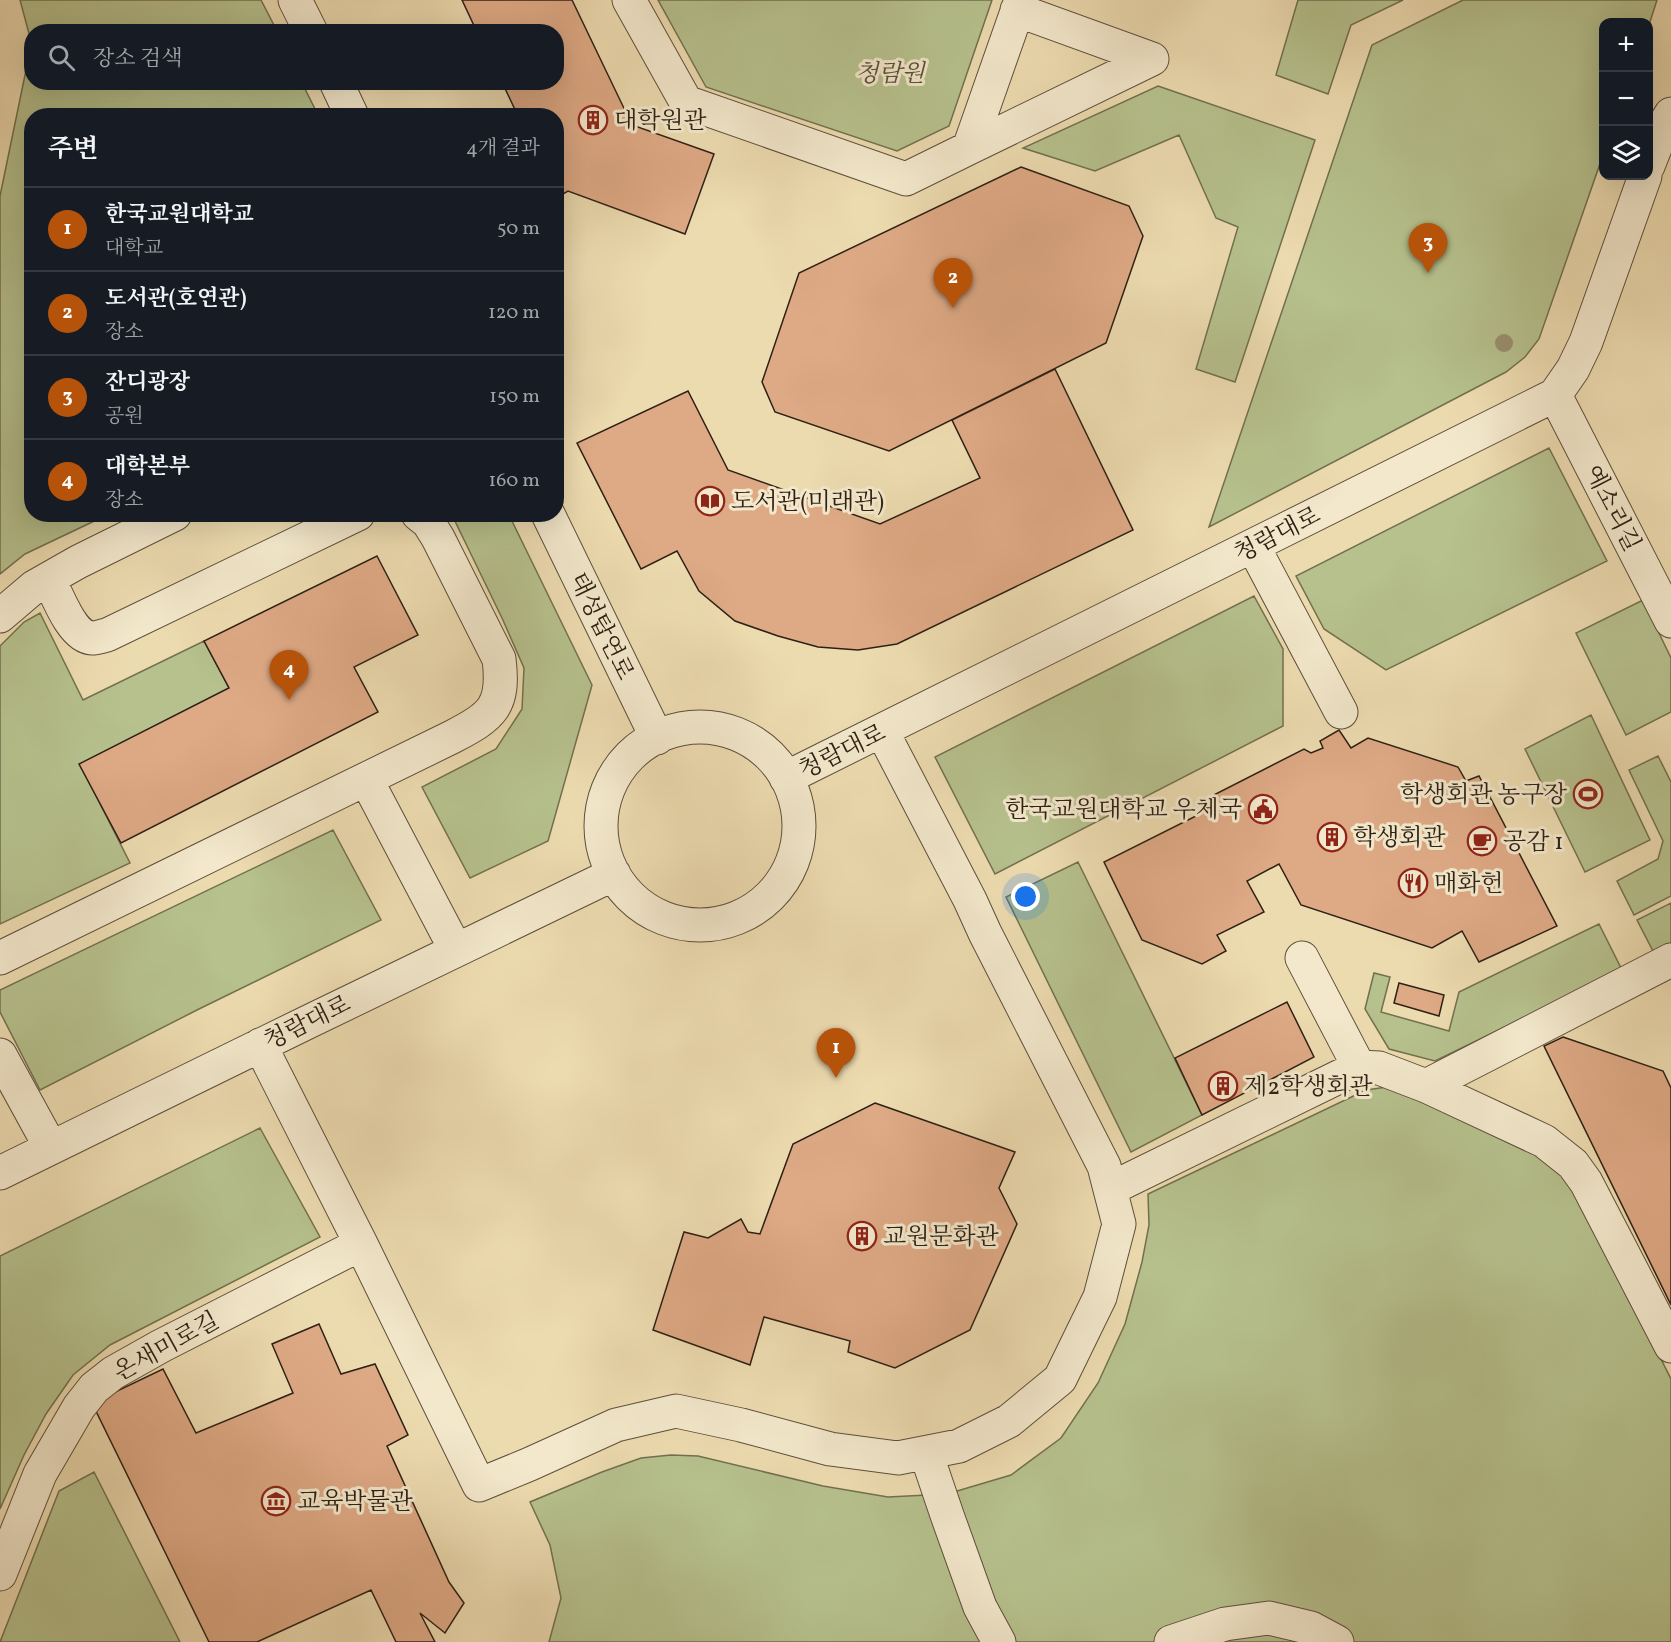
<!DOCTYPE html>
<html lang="ko">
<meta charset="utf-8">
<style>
:root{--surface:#171b24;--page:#242831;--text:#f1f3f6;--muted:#9ea1a6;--line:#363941;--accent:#b45309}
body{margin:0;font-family:Vollkorn,"Noto Serif KR",serif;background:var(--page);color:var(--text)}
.controls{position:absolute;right:18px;top:18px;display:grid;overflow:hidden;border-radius:12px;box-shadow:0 6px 24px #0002}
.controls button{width:54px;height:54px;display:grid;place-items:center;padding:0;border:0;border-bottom:2px solid var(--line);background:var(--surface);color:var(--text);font:30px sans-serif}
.you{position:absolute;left:1026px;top:897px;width:21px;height:21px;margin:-15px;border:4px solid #fff;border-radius:50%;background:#1a73e8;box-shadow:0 0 0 9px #1a73e833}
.badge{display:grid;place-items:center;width:39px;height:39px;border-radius:50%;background:var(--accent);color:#fff;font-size:20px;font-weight:700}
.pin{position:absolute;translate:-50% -50px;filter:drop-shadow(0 2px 3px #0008)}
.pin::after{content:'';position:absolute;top:32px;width:21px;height:18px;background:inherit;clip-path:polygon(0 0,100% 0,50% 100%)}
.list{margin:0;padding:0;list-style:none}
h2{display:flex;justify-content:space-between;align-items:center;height:78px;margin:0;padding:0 24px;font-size:26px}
h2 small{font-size:20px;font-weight:400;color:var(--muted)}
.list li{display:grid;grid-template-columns:39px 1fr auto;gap:18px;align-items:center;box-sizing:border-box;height:84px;padding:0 24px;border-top:2px solid var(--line)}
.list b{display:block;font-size:22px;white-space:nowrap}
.list p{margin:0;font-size:20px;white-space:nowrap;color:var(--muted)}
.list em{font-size:20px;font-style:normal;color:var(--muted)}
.icon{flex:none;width:33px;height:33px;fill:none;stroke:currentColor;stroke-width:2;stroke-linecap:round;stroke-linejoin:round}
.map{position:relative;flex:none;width:1671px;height:1642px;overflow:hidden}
.search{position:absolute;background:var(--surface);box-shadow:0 6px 24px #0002;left:24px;top:24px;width:540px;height:66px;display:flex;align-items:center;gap:15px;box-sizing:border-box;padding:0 21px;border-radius:24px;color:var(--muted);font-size:22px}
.panel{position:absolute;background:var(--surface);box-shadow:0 6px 24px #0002;left:24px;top:108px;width:540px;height:414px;border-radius:24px}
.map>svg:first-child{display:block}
.green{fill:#b6c18d;stroke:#727050;stroke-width:1.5}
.building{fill:#dea985;stroke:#2d2014;stroke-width:1.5}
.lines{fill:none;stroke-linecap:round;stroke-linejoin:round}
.minor-casing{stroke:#5d4f3b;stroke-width:35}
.minor{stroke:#f3e8cc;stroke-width:33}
.tree{fill:#9a8f6e}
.labels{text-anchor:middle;stroke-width:6;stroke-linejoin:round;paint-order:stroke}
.park-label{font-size:24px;font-style:italic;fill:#565038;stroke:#f3e8cc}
.poi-label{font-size:24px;fill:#2d2014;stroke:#f3e8cc;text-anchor:start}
.street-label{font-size:24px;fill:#2d2014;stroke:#f3e8cc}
</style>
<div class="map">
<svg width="1671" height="1642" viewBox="0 0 1671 1642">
<rect width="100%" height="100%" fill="#eddbb0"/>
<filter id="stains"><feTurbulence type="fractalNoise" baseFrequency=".00333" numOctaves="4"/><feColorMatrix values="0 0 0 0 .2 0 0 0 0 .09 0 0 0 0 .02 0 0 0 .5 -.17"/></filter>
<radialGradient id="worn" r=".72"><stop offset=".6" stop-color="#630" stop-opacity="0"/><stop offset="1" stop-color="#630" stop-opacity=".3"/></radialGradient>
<path class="green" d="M 20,0 L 261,0 L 277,31 L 32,32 L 31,41 Z
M 658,0 L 992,0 L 949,126 L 897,151 L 706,87 Z
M 1298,0 L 1403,0 L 1351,25 L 1328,94 L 1276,75 Z
M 1463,0 L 1657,0 L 1649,25 L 1648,22 L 1604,22 L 1603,155 L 1539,339 L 1525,357 L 1506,372 L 1209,527 L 1372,45 Z
M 31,46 L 32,82 L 302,83 L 318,115 L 32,116 L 32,514 L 107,515 L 25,554 L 0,574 L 0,196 Z
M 1158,86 L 1315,140 L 1235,382 L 1196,369 L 1238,227 L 1216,218 L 1179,135 L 1095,171 L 1023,148 Z
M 1549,448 L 1607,561 L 1386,670 L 1324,629 L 1296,576 Z
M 452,515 L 509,515 L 592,685 L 548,841 L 470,878 L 422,787 L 496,749 L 522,709 L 524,668 L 502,618 Z
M 1254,596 L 1283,649 L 1283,726 L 995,874 L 935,757 Z
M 1643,600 L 1671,658 L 1671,712 L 1626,735 L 1576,633 Z
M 40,613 L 83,700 L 204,641 L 229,688 L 80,764 L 130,863 L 0,924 L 0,646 L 24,622 Z
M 1591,715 L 1650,840 L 1585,872 L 1525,749 Z
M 1658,756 L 1671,782 L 1671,896 L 1634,915 L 1617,881 L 1658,859 L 1663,841 L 1629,770 Z
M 333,830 L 381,920 L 199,1009 L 40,1090 L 0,1012 L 0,990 Z
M 1078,862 L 1202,1115 L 1131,1152 L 1006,897 Z
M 1671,903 L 1671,945 L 1654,953 L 1637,920 Z
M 1599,924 L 1622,970 L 1435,1061 L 1389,1049 L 1365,1009 L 1374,973 L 1390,977 L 1381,1012 L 1449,1031 L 1459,992 Z
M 1387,1087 L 1557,1160 L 1570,1179 L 1671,1379 L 1671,1642 L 549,1642 L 561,1598 L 550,1545 L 530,1502 L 602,1472 L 641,1458 L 671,1455 L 698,1456 L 823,1486 L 888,1497 L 947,1494 L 1011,1475 L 1061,1438 L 1098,1383 L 1125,1324 L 1142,1262 L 1149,1225 L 1148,1194 L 1366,1090 Z
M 260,1128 L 320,1237 L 110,1345 L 73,1375 L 46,1414 L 24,1455 L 0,1509 L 0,1256 Z
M 94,1472 L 180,1642 L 0,1642 L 59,1491 Z"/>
<path class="building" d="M 462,0 L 572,0 L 632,125 L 714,154 L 685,234 L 568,191 L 558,197 L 556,193 L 556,116 L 518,116 L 502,82 L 556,82 L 556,32 L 477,32 Z
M 1021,167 L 1129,206 L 1143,236 L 1106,343 L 889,451 L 775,412 L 762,382 L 799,273 Z
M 1055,369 L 1133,530 L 897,644 L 858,650 L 818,647 L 778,636 L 735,621 L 699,591 L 677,551 L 641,569 L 577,443 L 688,391 L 728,470 L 880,524 L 980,478 L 952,420 Z
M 377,556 L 418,635 L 354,667 L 378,712 L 121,843 L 79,764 L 229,688 L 204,641 Z
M 1339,730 L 1351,748 L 1368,738 L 1458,767 L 1466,781 L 1479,776 L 1557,926 L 1479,962 L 1462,931 L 1432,948 L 1301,905 L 1279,864 L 1247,881 L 1264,912 L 1217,935 L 1226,951 L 1202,964 L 1142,940 L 1104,862 L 1204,812 L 1204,800 L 1304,749 L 1311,753 L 1323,748 L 1320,741 Z
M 1399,983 L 1444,995 L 1439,1016 L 1394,1003 Z
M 1287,1002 L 1314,1057 L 1202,1115 L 1175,1058 Z
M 1563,1037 L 1663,1071 L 1671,1088 L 1671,1305 L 1544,1046 Z
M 875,1103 L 1015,1152 L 999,1188 L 1017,1224 L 970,1330 L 895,1368 L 848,1352 L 850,1341 L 764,1317 L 750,1365 L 653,1330 L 684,1232 L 708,1238 L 741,1219 L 748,1232 L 760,1234 L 793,1144 Z
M 319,1324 L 341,1374 L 375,1364 L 408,1435 L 387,1446 L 449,1582 L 464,1603 L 445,1633 L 420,1613 L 435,1642 L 396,1642 L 371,1590 L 257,1642 L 209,1642 L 92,1403 L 163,1369 L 196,1433 L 293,1393 L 272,1344 Z"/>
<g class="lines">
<g class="minor-casing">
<path id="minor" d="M 295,0 L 311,32
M 629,0 L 686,102 L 906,179 L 969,148 L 1021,0
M 336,82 L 352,116
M 969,148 L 1152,59 L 1017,10
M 1648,166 L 1664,125 L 1671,114
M 1555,395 L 1671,621
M 548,514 L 657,738
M 1253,546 L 1341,712
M 49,579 C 57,595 72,637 92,638 C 97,638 102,636 107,635 L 358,514
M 0,616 L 34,587 L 78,562 L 175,514
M601 826a99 99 0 1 1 198 0a99 99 0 1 1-198 0Z
M 786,778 L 1555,395 L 1573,369 L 1586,342 L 1645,176
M 366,779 L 456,950
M 0,958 L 452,737 C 492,716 505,707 499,659 L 438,538 L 428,522 L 418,514
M 1302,958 L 1359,1067
M 260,1045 L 361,1244 L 479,1485 L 530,1464 L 616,1425 L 676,1411 L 741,1425 L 830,1449 L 898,1458 L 959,1446 L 1009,1421 L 1060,1379 L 1100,1297 L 1119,1224 L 1104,1166 L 985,933 L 970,900 L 882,731
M 0,1055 L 51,1148
M 1426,1086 L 1671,960
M 0,1173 L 308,1022 L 614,874
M 1110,1189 L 1359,1067 L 1379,1068 L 1426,1086 L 1544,1141 L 1573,1164 L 1586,1182 L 1671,1346
M 926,1453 L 947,1515 L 980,1607 L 999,1642
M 0,1574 L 40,1474 L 79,1407 L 94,1388 L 113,1373 L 161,1346 L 361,1244
M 1171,1642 L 1225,1624 L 1269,1618 L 1311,1628 L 1337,1642"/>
</g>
<use href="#minor" class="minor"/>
</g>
<circle class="tree" cx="1504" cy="343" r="9"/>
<defs>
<g id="building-ring" transform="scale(1.5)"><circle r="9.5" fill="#f3e8cc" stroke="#8f2418" stroke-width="1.5"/><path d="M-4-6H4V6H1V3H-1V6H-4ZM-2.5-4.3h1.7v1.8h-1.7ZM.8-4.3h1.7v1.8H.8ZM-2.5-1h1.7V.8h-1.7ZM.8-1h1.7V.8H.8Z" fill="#8f2418"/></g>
<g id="library-ring" transform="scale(1.5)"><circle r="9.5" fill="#f3e8cc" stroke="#8f2418" stroke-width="1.5"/><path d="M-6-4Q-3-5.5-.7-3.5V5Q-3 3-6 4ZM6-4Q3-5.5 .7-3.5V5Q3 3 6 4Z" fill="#8f2418"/></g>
<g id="stadium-ring" transform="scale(1.5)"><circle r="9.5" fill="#f3e8cc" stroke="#8f2418" stroke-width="1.5"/><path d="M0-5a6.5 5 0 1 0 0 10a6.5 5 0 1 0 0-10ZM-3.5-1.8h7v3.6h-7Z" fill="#8f2418"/></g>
<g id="civic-ring" transform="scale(1.5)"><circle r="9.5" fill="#f3e8cc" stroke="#8f2418" stroke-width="1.5"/><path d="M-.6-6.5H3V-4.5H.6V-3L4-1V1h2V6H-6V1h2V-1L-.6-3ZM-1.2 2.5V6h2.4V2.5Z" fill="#8f2418"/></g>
<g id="cafe-ring" transform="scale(1.5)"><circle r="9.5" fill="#f3e8cc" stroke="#8f2418" stroke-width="1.5"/><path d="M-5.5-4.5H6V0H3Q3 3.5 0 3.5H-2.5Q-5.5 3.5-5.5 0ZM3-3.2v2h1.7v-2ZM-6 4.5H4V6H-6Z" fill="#8f2418"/></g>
<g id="restaurant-ring" transform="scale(1.5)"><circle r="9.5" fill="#f3e8cc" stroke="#8f2418" stroke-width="1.5"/><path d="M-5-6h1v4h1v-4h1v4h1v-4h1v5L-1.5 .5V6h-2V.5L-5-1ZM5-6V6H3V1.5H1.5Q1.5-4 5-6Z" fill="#8f2418"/></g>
<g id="museum-ring" transform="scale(1.5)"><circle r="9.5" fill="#f3e8cc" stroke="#8f2418" stroke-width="1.5"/><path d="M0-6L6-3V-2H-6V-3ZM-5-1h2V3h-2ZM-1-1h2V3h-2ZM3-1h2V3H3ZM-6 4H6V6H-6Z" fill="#8f2418"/></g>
</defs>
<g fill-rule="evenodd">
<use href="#building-ring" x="593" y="120"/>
<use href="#library-ring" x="710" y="501"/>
<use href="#stadium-ring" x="1588" y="794"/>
<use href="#civic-ring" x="1263" y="809"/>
<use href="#building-ring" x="1332" y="837"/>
<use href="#cafe-ring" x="1482" y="841"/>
<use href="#restaurant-ring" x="1413" y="883"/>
<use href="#building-ring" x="1223" y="1086"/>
<use href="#building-ring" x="862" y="1236"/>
<use href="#museum-ring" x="276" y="1501"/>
</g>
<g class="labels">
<g class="park-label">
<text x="890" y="81">청람원</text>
</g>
<g class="poi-label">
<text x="614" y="128">대학원관</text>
<text x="731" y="509">도서관(미래관)</text>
<text x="1567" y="802" text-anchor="end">학생회관 농구장</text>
<text x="1242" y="817" text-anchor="end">한국교원대학교 우체국</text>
<text x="1353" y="845">학생회관</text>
<text x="1503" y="849">공감 1</text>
<text x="1434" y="891">매화헌</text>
<text x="1244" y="1094">제2학생회관</text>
<text x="883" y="1244">교원문화관</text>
<text x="297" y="1509">교육박물관</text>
</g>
<g class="street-label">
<text transform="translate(1613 508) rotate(63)" y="8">예소리길</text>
<text transform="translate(1277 534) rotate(-27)" y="8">청람대로</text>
<text transform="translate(602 626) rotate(64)" y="8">태성탑연로</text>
<text transform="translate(842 751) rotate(-26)" y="8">청람대로</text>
<text transform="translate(307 1022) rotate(-26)" y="8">청람대로</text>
<text transform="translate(166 1346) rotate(-29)" y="8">온새미로길</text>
</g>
</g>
<rect width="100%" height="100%" filter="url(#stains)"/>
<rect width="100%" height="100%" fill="url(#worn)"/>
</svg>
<div class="controls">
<button>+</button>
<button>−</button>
<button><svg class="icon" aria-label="layers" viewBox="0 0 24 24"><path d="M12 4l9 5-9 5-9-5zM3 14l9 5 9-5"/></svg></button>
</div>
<div class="you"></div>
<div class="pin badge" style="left:836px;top:1078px">1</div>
<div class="pin badge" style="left:953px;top:308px">2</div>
<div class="pin badge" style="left:1428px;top:273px">3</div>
<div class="pin badge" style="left:289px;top:700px">4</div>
<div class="search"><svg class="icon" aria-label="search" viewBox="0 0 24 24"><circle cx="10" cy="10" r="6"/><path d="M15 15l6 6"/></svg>장소 검색</div>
<section class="panel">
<h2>주변<small>4개 결과</small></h2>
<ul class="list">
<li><span class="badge">1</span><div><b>한국교원대학교</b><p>대학교</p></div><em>50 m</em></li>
<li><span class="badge">2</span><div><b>도서관(호연관)</b><p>장소</p></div><em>120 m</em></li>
<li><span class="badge">3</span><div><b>잔디광장</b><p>공원</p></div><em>150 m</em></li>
<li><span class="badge">4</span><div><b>대학본부</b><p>장소</p></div><em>160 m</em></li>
</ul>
</section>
</div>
